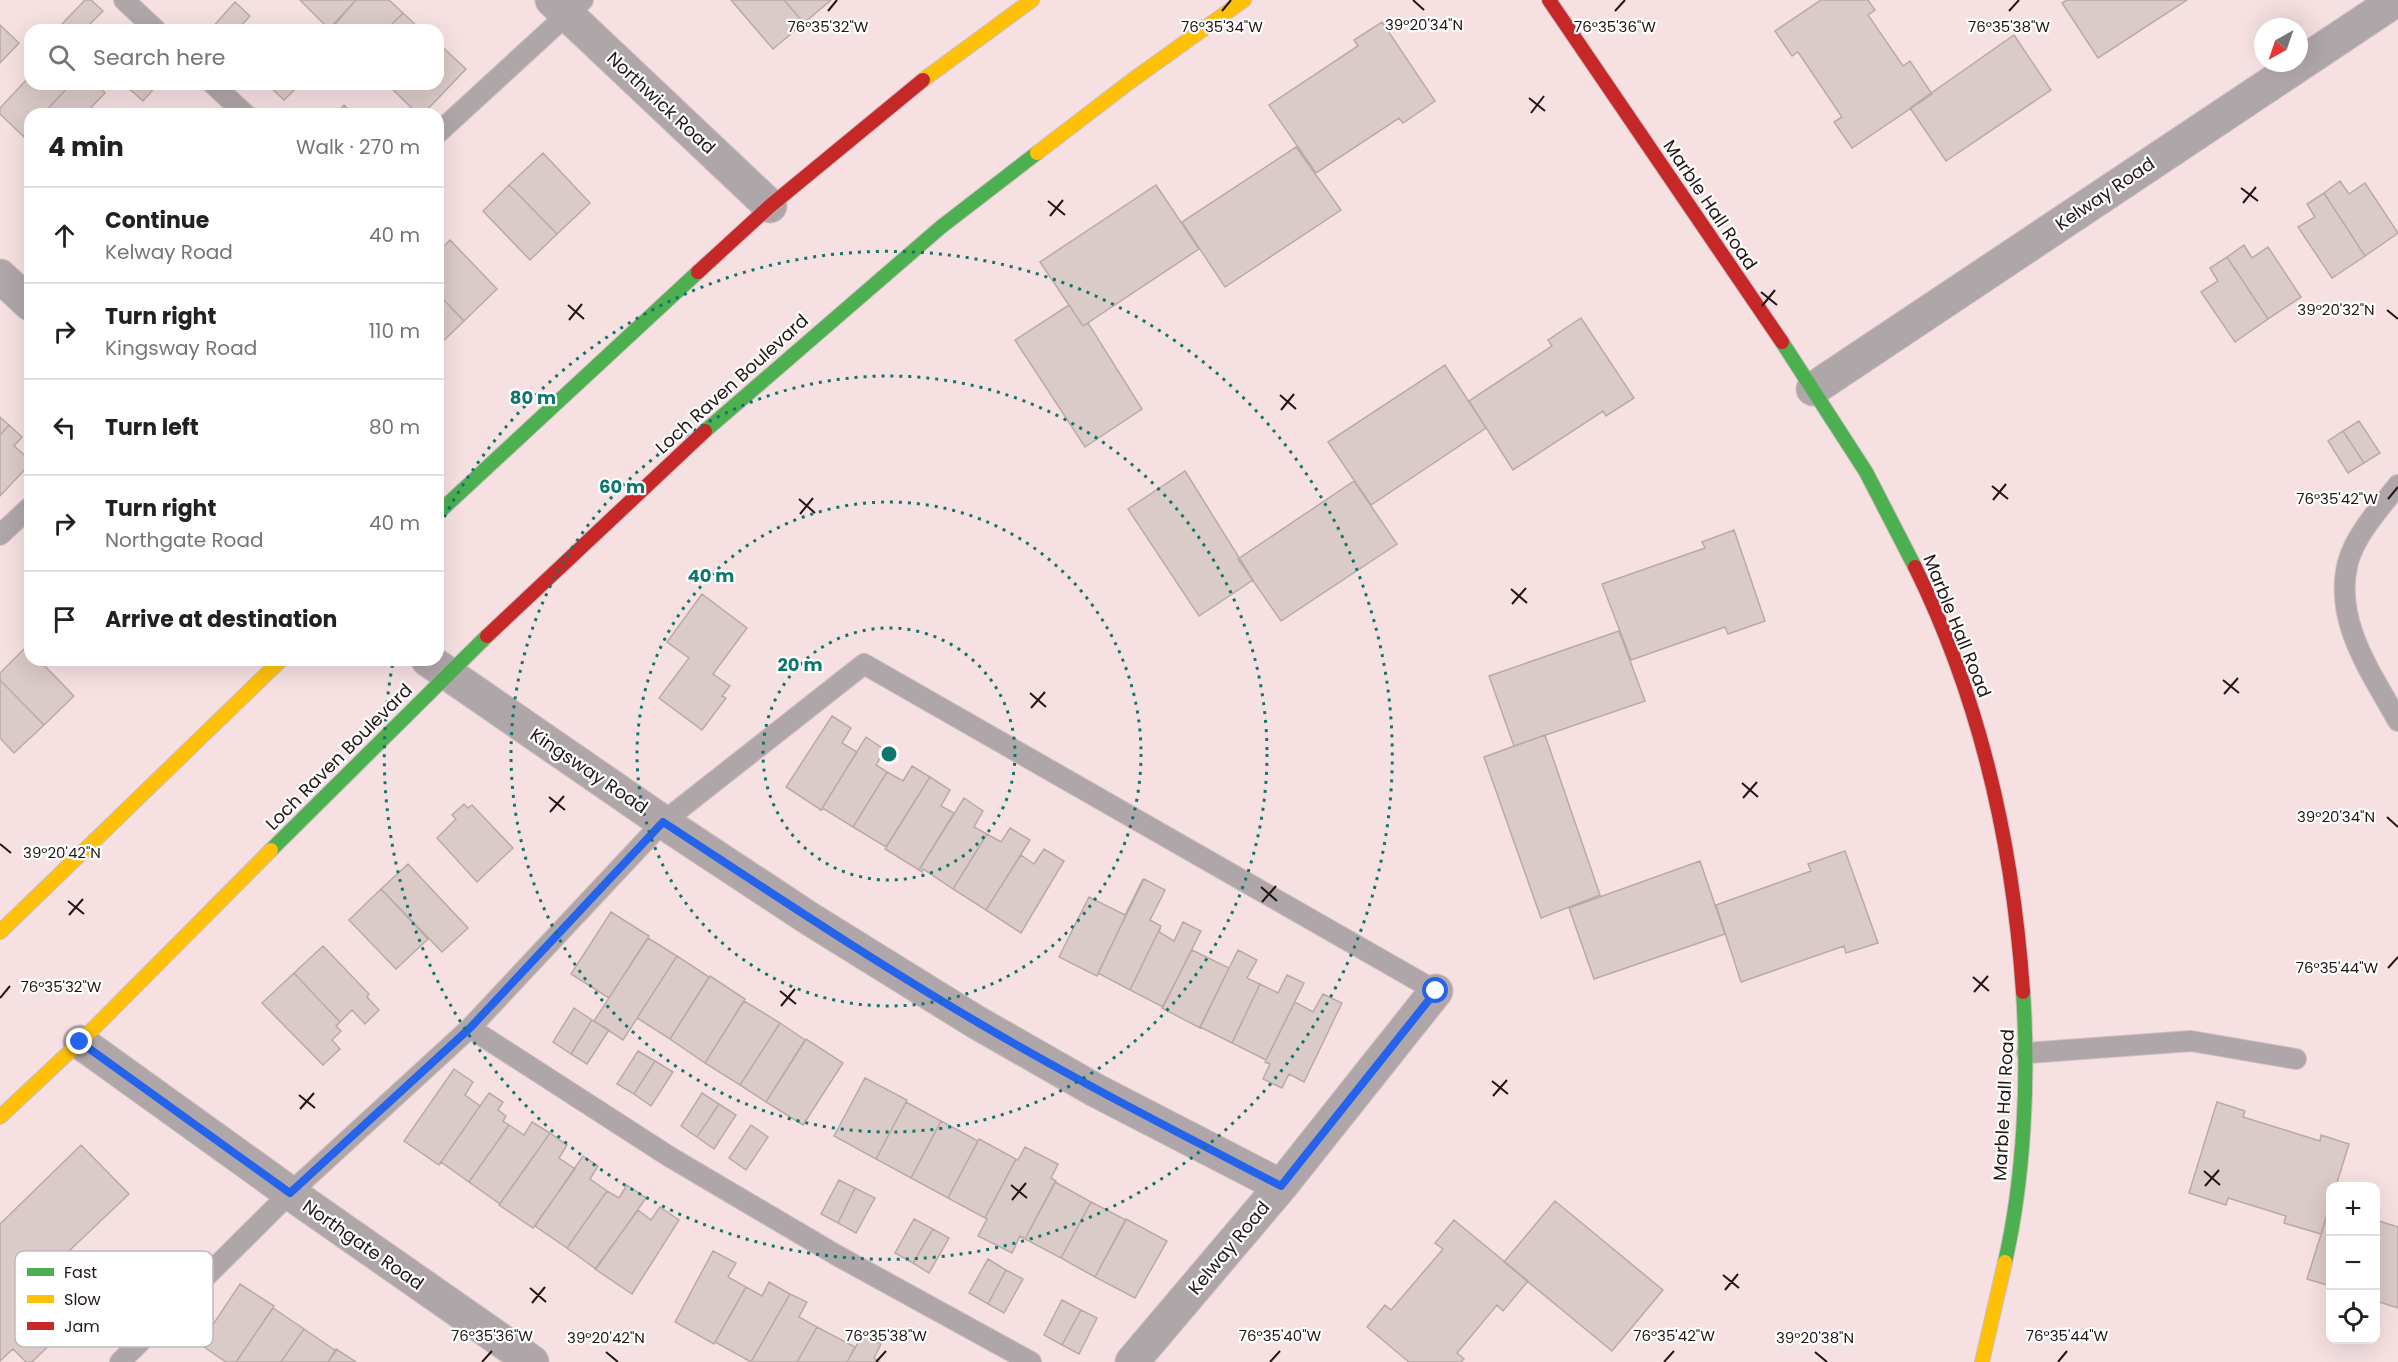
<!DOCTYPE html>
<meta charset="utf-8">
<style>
:root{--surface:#fff;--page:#f6f6f6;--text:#202124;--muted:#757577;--line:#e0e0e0}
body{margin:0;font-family:Poppins,sans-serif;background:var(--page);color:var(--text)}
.controls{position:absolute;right:18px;bottom:18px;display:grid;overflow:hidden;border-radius:12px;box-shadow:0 6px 24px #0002}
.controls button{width:54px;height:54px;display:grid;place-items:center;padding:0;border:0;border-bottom:2px solid var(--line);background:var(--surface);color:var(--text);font:30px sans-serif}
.compass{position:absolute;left:2254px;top:18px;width:54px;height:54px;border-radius:50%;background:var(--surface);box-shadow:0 6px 24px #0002;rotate:220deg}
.stop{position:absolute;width:18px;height:18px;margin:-14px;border:4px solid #2563eb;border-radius:50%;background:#fff}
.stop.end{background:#2563eb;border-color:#fff;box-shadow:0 2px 6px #0008}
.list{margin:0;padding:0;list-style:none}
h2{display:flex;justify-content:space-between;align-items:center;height:78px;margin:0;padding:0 24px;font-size:26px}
h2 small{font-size:20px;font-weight:400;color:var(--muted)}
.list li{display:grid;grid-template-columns:39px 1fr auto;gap:18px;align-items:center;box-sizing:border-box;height:96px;padding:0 24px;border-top:2px solid var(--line)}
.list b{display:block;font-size:22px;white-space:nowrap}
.list p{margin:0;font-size:20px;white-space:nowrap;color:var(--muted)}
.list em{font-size:20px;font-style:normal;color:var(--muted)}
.icon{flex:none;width:33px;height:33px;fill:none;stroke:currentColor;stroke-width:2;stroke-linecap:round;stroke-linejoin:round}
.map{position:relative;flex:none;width:2398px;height:1362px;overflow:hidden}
.search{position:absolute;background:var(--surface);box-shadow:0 6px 24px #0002;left:24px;top:24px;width:420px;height:66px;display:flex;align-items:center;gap:15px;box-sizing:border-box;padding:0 21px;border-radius:18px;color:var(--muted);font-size:22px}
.panel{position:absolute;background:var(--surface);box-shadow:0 6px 24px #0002;left:24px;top:108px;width:420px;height:558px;border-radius:18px}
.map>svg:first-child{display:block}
.building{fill:#dacac8;stroke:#b9aaa8;stroke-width:1.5}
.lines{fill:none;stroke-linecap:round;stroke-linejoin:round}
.lane-casing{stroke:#cebdbf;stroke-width:22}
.street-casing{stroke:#cebdbf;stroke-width:35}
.fast-casing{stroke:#cebdbf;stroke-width:16}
.slow-casing{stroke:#cebdbf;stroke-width:16}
.jam-casing{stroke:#cebdbf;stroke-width:16}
.lane{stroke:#afa6a9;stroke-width:20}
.street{stroke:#afa6a9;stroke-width:33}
.fast{stroke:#4caf50;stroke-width:14}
.slow{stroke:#ffc107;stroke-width:14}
.jam{stroke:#c62828;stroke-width:14}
.route{stroke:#2563eb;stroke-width:8}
.ticks{fill:none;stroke:#211515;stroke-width:2}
.ring{fill:none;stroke:#0f766e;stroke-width:3;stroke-dasharray:3 6}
.labels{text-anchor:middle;stroke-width:4.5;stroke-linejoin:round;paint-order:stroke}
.street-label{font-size:18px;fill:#211515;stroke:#fff}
.key{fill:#fff;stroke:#bcb9b9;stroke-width:1.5}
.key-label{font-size:16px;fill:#211515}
.ticks-label{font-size:15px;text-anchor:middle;fill:#211515;stroke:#fff;stroke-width:4.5;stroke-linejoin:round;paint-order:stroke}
.centre{fill:#0f766e;stroke:#fff;stroke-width:3}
.ring-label{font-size:18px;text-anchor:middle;font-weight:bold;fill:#0f766e;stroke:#fff;stroke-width:4.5;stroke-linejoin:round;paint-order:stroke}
</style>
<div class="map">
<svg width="2398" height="1362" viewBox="0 0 2398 1362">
<rect width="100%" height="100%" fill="#f6e0e2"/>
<path class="building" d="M 85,0 L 91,0 L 103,11 L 84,30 L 66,30 L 61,25 Z
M 300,0 L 356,0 L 329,29 Z
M 356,0 L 389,0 L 403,13 L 386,30 L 330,30 Z
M 731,0 L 784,0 L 804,23 L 773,49 Z
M 784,0 L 831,0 L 804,23 Z
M 1821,0 L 1868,0 L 1875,10 L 1868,15 L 1903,66 L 1910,61 L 1932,94 L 1852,148 L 1834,122 L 1842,117 L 1798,52 L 1792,56 L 1775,31 Z
M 2067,0 L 2187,0 L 2098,58 L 2062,3 Z
M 235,2 L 250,16 L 237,30 L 210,30 Z
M 403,13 L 421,30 L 386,30 Z
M 1382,22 L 1435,101 L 1403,123 L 1399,118 L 1316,173 L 1269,105 L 1358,46 L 1354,40 Z
M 0,25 L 19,43 L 0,63 Z
M 2014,35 L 2051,90 L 1946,161 L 1910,108 Z
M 438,43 L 466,69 L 423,114 L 418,114 L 387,84 L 438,84 Z
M 30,76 L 30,84 L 71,84 L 43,114 L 30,114 L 30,128 L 23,136 L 0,114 L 0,108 Z
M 71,84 L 96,84 L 105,93 L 85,114 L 43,114 Z
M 124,84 L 158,84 L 143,101 Z
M 267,84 L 300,84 L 284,100 Z
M 344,105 L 353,114 L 336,114 Z
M 30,128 L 30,143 L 23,136 Z
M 1296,147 L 1341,210 L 1225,287 L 1182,222 Z
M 543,153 L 590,203 L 557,234 L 509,185 Z
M 2340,181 L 2349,194 L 2365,183 L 2398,233 L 2365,256 L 2324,193 Z
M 509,185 L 557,234 L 530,260 L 483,211 Z
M 1156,185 L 1199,249 L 1083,326 L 1040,262 Z
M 2324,193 L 2365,256 L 2332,278 L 2298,227 L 2315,217 L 2307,204 Z
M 450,240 L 497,289 L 464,321 L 438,294 L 438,252 Z
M 2244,245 L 2252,258 L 2268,247 L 2301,297 L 2268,319 L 2227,257 Z
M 2227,257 L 2268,319 L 2235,342 L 2201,292 L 2218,281 L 2210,268 Z
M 438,294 L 464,321 L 438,346 Z
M 1069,305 L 1083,326 L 1088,323 L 1142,409 L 1085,447 L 1015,340 Z
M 1581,318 L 1634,398 L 1606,416 L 1603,411 L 1513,470 L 1469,401 L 1552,346 L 1548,340 Z
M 1445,365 L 1486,428 L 1371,505 L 1328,442 Z
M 0,417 L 9,425 L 0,435 Z
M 2359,421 L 2380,453 L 2364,463 L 2343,431 Z
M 9,425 L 22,437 L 14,446 L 30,460 L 30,464 L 0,496 L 0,435 Z
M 2343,431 L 2364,463 L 2348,473 L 2328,441 Z
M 1185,471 L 1253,580 L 1199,616 L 1128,509 Z
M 1354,481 L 1397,544 L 1281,621 L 1238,559 Z
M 1734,530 L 1765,621 L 1728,634 L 1725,627 L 1631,660 L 1602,584 L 1705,548 L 1702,542 Z
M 702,594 L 747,628 L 713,674 L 730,686 L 722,696 L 726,698 L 702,730 L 659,698 L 689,658 L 667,642 Z
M 1619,631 L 1645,701 L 1514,746 L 1489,676 Z
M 26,647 L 30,651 L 30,660 L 39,660 L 74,696 L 44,725 L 0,680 L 0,673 Z
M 0,680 L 44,725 L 14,753 L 0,738 Z
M 832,716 L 851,728 L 842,743 L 857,752 L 821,810 L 786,787 Z
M 1545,735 L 1600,895 L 1541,918 L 1484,757 Z
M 866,737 L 885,750 L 876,765 L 887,772 L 853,827 L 824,809 L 821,810 Z
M 912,766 L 930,777 L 886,847 L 853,827 L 887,772 L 903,781 Z
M 930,777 L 950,790 L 941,806 L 954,813 L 919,870 L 885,849 Z
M 964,798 L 983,811 L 974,827 L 987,834 L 953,889 L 923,869 L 922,872 L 919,870 Z
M 464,804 L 468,808 L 472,805 L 513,848 L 477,882 L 437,838 L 456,819 L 452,815 Z
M 1010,828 L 1030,840 L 986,910 L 953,889 L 987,834 L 1001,842 Z
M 1044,849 L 1064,861 L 1021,933 L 986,910 L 1021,855 L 1034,864 Z
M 1845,851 L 1878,943 L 1846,953 L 1844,946 L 1741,982 L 1716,905 L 1811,871 L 1808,864 Z
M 1700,861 L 1725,934 L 1594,979 L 1569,908 Z
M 408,864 L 468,928 L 442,952 L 381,889 Z
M 1143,879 L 1097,976 L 1059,957 L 1089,897 L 1125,915 Z
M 1144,879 L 1165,890 L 1150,920 L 1161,926 L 1130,990 L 1098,973 Z
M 381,889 L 428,939 L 396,969 L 349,920 Z
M 611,912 L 649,936 L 609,998 L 571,974 Z
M 1183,922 L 1201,931 L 1163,1007 L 1130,990 L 1161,926 L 1159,932 L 1174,941 Z
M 648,938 L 677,956 L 623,1040 L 594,1021 Z
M 323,946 L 369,994 L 367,997 L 379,1010 L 365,1024 L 352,1010 L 340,1022 L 294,973 Z
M 1192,950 L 1229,968 L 1200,1028 L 1162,1008 Z
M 1238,950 L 1257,960 L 1247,978 L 1260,984 L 1232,1043 L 1200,1027 Z
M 677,956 L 709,977 L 670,1039 L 637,1018 Z
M 294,973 L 340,1022 L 336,1026 L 341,1031 L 332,1040 L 340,1049 L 323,1065 L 262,1003 Z
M 1287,975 L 1304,983 L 1266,1060 L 1232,1043 L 1260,984 L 1278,993 Z
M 710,976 L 745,999 L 705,1063 L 670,1039 Z
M 1323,994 L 1342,1003 L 1304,1082 L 1289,1074 L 1282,1088 L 1263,1079 L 1270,1064 L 1265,1062 L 1295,1002 L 1313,1012 Z
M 744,1001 L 780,1023 L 740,1085 L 705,1063 Z
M 574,1008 L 592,1020 L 571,1054 L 553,1042 Z
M 592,1020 L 609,1030 L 587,1064 L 571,1054 Z
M 780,1023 L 805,1040 L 766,1102 L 740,1085 Z
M 806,1039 L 843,1063 L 803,1125 L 766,1102 Z
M 638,1051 L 655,1061 L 634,1094 L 617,1084 Z
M 655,1061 L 673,1072 L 651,1106 L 634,1094 Z
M 454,1069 L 473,1082 L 465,1095 L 480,1106 L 439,1165 L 404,1141 Z
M 865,1078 L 907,1100 L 876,1159 L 834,1136 Z
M 489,1093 L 503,1102 L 498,1110 L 506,1116 L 503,1121 L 509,1125 L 469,1182 L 441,1162 Z
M 702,1093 L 719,1104 L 697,1137 L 681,1126 Z
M 906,1102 L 941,1121 L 911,1178 L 876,1159 Z
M 2217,1102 L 2245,1111 L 2243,1117 L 2320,1141 L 2321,1135 L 2349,1144 L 2336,1186 L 2330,1186 L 2330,1203 L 2321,1234 L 2284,1223 L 2286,1216 L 2228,1198 L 2226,1205 L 2189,1193 Z
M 719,1104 L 736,1115 L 714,1149 L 697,1137 Z
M 941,1121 L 978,1141 L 948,1198 L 911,1178 Z
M 532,1122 L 550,1133 L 500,1204 L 469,1182 L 509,1125 L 524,1135 Z
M 751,1125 L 768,1137 L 746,1170 L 729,1158 Z
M 550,1133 L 567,1145 L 559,1158 L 575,1169 L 533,1228 L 499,1205 Z
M 979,1139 L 1016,1159 L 985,1218 L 948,1198 Z
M 81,1145 L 129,1194 L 69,1251 L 90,1272 L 105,1258 L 122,1275 L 32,1362 L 26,1362 L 13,1349 L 0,1361 L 0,1224 Z
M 1025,1147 L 1058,1164 L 1051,1178 L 1056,1181 L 1025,1239 L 1020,1236 L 1012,1253 L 978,1236 L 987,1219 L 985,1218 L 1016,1159 L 1018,1160 Z
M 583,1156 L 598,1166 L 590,1179 L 607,1191 L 567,1248 L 535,1226 Z
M 839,1180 L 855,1188 L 838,1223 L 821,1214 Z
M 1055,1182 L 1091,1202 L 1061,1258 L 1025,1239 Z
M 627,1185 L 646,1198 L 596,1269 L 567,1248 L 607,1191 L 619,1198 Z
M 855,1188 L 875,1198 L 856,1233 L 838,1223 Z
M 1555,1201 L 1663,1290 L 1612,1351 L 1504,1262 Z
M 1091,1202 L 1126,1220 L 1095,1277 L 1061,1258 Z
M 2330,1206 L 2330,1286 L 2307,1279 Z
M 660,1207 L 679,1220 L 632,1294 L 595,1269 L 638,1210 L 651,1220 Z
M 914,1219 L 933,1229 L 913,1263 L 895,1253 Z
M 1126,1219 L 1167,1241 L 1135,1298 L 1095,1277 Z
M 1454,1220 L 1528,1281 L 1503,1311 L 1497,1305 L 1457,1353 L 1464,1359 L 1461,1362 L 1409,1362 L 1367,1327 L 1385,1305 L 1391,1310 L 1443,1249 L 1435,1243 Z
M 2376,1220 L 2398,1227 L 2398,1308 L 2376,1301 Z
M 933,1229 L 949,1238 L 929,1273 L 913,1263 Z
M 713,1251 L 736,1263 L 728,1277 L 746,1287 L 714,1344 L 675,1322 Z
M 988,1259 L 1006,1270 L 988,1304 L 969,1293 Z
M 1006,1270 L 1023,1279 L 1004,1313 L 988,1304 Z
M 769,1282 L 790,1294 L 751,1362 L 715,1342 L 746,1287 L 762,1296 Z
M 240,1284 L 274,1306 L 236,1362 L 226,1362 L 200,1344 Z
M 790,1294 L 807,1302 L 799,1317 L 817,1327 L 797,1362 L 751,1362 Z
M 1062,1300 L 1081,1310 L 1062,1345 L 1044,1335 Z
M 273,1308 L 304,1329 L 281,1362 L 236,1362 Z
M 1081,1310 L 1097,1318 L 1079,1354 L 1062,1345 Z
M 817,1327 L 855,1347 L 847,1362 L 797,1362 Z
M 304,1329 L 336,1351 L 328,1362 L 281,1362 Z
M 863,1334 L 881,1344 L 874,1358 L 880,1362 L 847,1362 Z
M 336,1349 L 356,1362 L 328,1362 Z"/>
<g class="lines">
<g class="lane-casing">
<path id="lane" d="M 124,0 L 156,30
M 213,84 L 245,114
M 438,133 L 583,0
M 2398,485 C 2380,508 2356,534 2348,562 C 2333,621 2371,672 2398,721
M 0,535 L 30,507
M 470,1028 L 670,1157 L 838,1256 L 1031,1362
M 2027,1053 L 2191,1041 L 2296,1059
M 120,1362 L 290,1193 L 470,1028 L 663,822 L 864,664 L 1436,991"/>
</g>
<g class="street-casing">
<path id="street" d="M 552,0 L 770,206
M 0,276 L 30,304
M 1813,389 L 2396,0
M 428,660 L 663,822 L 810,919 L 976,1022 L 1095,1090 L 1281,1186
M 80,1042 L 290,1193 L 532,1362
M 1132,1362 L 1281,1186 L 1436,991"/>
</g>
<g class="fast-casing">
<path id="fast" d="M 1782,342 L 1866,472 L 1915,567
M 705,431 L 941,227 L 1037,153
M 438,513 L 698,272
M 271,850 L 487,636
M 2005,1262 C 2024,1179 2029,1077 2023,992"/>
</g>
<g class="slow-casing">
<path id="slow" d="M 923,80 L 1032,0
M 1037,153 L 1131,81 L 1244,0
M 0,932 L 281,660
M 0,1117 L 80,1042 L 271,850
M 1982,1362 L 2005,1262"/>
</g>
<g class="jam-casing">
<path id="jam" d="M 1549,0 L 1782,342
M 698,272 L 770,206 L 923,80
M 1915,567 C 1980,699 2013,845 2023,992
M 487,636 L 705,431"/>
</g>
<use href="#lane" class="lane"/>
<use href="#street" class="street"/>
<use href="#fast" class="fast"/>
<use href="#slow" class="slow"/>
<use href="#jam" class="jam"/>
</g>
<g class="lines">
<path class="route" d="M 80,1042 L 290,1193 L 470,1028 L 663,822 C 767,890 870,959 977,1022 C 1077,1081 1179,1133 1281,1186 L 1436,991"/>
</g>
<path class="ticks" d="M 1413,0 L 1424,10M 828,11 L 837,0M 1222,11 L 1231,0M 1615,11 L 1625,0M 2009,11 L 2019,0M 1529,98 L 1545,111M 1531,113 L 1544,96M 2241,188 L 2258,201M 1048,201 L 1065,215M 2243,203 L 2256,187M 1050,216 L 1063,200M 1761,292 L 1777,305M 568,305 L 584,319M 1762,306 L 1775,290M 2387,310 L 2398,319M 569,320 L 582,304M 1280,395 L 1296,409M 1281,410 L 1294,394M 1992,486 L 2008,499M 799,499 L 815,513M 2388,499 L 2398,487M 1993,500 L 2006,484M 800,514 L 813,498M 1511,589 L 1527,603M 1512,604 L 1526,588M 2223,680 L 2239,693M 1030,693 L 1046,707M 2224,694 L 2238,678M 1031,708 L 1045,692M 1742,783 L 1758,797M 549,797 L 565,810M 1743,798 L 1757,782M 550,812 L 564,796M 2387,817 L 2398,827M 0,844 L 11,853M 1261,887 L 1277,901M 68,901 L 84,914M 1262,902 L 1276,886M 69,915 L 83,899M 2388,968 L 2398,957M 1973,977 L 1989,991M 780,991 L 796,1004M 1974,992 L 1988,976M 0,998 L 10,986M 781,1006 L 795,989M 1492,1081 L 1508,1094M 299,1095 L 315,1108M 1493,1096 L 1507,1080M 300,1109 L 314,1093M 2204,1171 L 2220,1185M 1011,1185 L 1027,1198M 2205,1186 L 2219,1170M 1012,1200 L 1026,1183M 1723,1275 L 1739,1288M 530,1288 L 546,1302M 1725,1290 L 1738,1274M 532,1303 L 545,1287M 606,1352 L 618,1362M 1815,1352 L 1827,1362M 482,1362 L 492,1351M 876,1362 L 886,1351M 1270,1362 L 1280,1351M 1664,1362 L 1674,1351M 2058,1362 L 2067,1351"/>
<g class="ring">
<circle cx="889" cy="754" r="126"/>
<circle cx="889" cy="754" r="252"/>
<circle cx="889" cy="754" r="378"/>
<path d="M440 525A504 504 0 1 1 393 662"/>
</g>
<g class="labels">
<g class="street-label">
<text transform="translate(661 103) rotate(43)" y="6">Northwick Road</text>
<text transform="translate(2105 194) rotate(-34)" y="6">Kelway Road</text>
<text transform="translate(1710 205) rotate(56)" y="6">Marble Hall Road</text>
<text transform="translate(732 384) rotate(-42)" y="6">Loch Raven Boulevard</text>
<text transform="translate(1957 626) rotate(68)" y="6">Marble Hall Road</text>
<text transform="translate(339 757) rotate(-45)" y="6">Loch Raven Boulevard</text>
<text transform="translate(589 771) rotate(34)" y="6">Kingsway Road</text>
<text transform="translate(2004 1105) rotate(-87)" y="6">Marble Hall Road</text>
<text transform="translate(363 1245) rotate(35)" y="6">Northgate Road</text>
<text transform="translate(1229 1248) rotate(-50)" y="6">Kelway Road</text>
</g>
</g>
<rect x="15" y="1251" width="198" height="96" rx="9" class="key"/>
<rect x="27" y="1268" width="27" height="8" fill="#4caf50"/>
<rect x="27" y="1295" width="27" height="8" fill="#ffc107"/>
<rect x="27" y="1322" width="27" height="8" fill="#c62828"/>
<g class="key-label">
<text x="64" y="1278">Fast</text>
<text x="64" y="1305">Slow</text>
<text x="64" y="1332">Jam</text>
</g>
<g class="ticks-label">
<text x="1424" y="30">39°20'34"N</text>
<text x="828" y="32">76°35'32"W</text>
<text x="1222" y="32">76°35'34"W</text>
<text x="1615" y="32">76°35'36"W</text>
<text x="2009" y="32">76°35'38"W</text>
<text x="2336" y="315">39°20'32"N</text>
<text x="2337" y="504">76°35'42"W</text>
<text x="2336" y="822">39°20'34"N</text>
<text x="62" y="858">39°20'42"N</text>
<text x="2337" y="973">76°35'44"W</text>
<text x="61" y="992">76°35'32"W</text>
<text x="492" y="1341">76°35'36"W</text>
<text x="886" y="1341">76°35'38"W</text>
<text x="1280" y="1341">76°35'40"W</text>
<text x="1674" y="1341">76°35'42"W</text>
<text x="2067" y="1341">76°35'44"W</text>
<text x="606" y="1343">39°20'42"N</text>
<text x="1815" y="1343">39°20'38"N</text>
</g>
<circle cx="889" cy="754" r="9" class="centre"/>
<g class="ring-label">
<text x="533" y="404">80 m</text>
<text x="622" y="493">60 m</text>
<text x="711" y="582">40 m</text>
<text x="800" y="671">20 m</text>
</g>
</svg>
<div class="controls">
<button>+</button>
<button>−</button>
<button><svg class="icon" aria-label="locate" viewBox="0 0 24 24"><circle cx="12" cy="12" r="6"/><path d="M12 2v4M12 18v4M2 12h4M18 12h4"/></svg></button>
</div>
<svg class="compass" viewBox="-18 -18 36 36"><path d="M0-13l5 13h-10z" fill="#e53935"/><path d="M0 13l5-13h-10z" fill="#757577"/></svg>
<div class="stop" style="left:1436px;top:991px"></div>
<div class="stop end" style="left:80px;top:1042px"></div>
<div class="search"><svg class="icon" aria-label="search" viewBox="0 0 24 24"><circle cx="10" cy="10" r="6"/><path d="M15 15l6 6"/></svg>Search here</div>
<section class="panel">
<h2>4 min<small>Walk · 270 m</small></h2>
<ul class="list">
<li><svg class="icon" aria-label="ahead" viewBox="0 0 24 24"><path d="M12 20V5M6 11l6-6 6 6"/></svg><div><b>Continue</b><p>Kelway Road</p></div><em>40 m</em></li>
<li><svg class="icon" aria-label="right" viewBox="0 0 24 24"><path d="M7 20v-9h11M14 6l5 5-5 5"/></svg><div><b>Turn right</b><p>Kingsway Road</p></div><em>110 m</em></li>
<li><svg class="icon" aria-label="left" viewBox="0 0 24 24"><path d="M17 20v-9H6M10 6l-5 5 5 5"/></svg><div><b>Turn left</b></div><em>80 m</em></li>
<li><svg class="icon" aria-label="right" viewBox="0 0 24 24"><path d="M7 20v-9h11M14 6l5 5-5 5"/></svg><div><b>Turn right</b><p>Northgate Road</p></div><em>40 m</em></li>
<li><svg class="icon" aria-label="arrive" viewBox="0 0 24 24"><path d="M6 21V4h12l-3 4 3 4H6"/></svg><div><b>Arrive at destination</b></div></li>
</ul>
</section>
</div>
